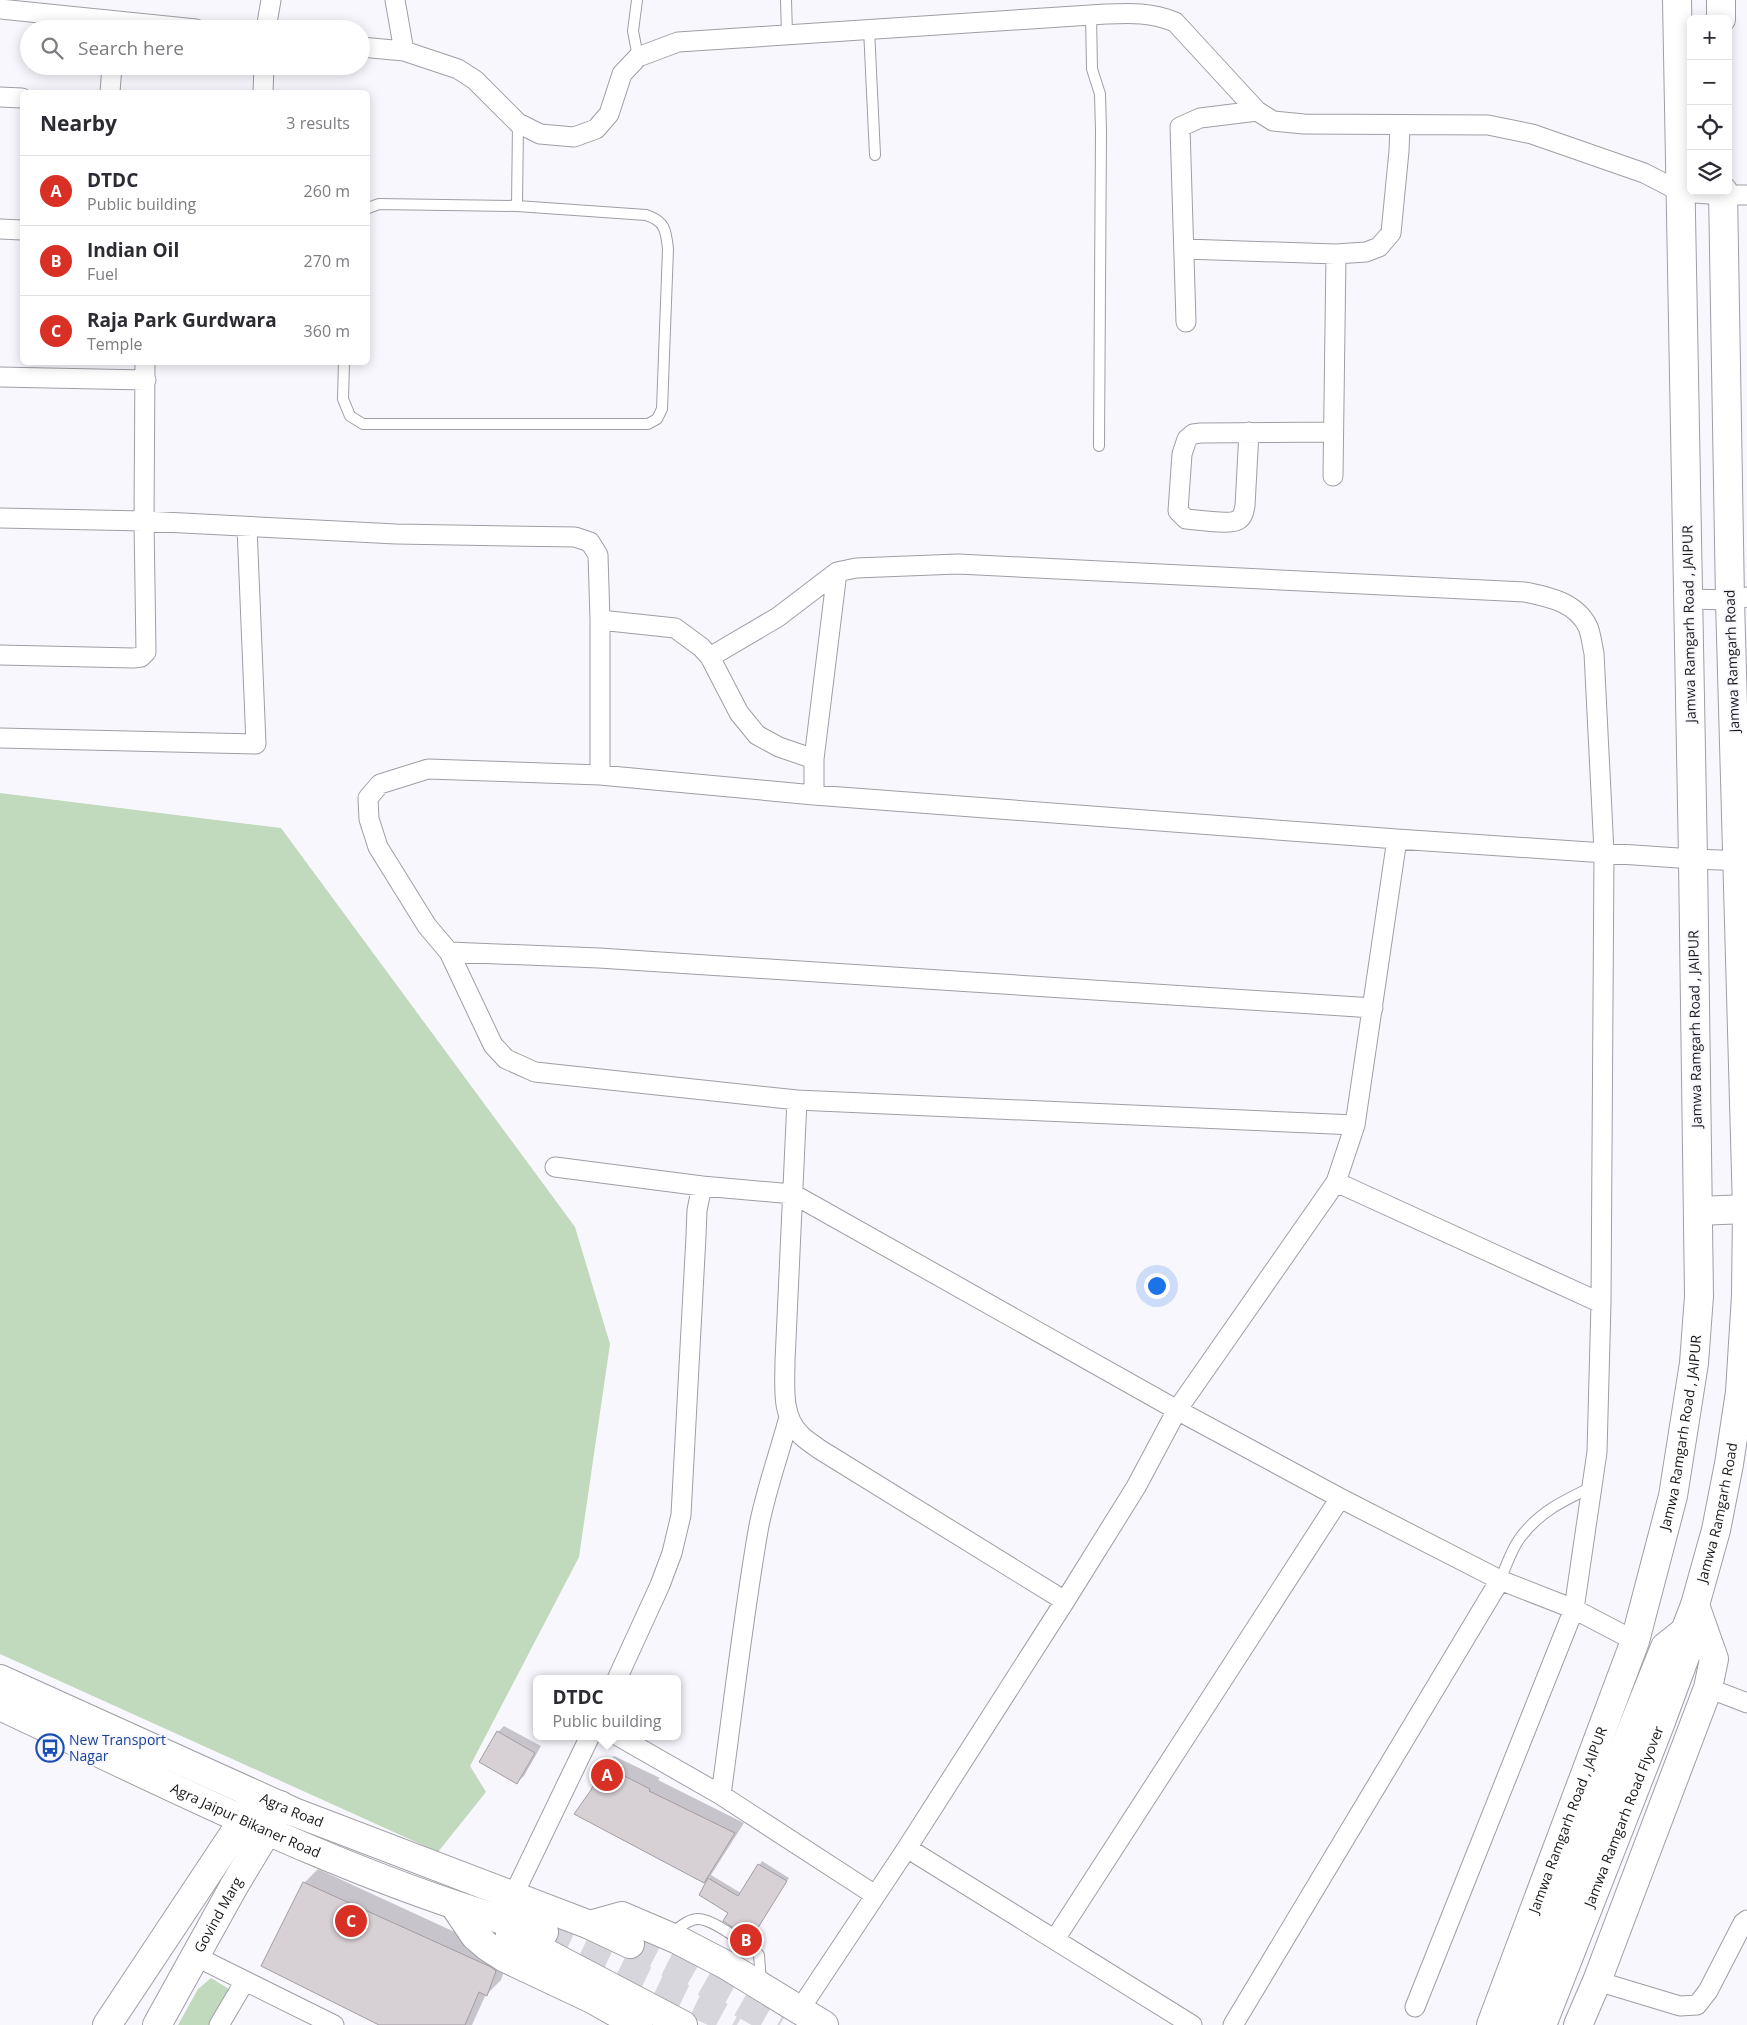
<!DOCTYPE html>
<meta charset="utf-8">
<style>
:root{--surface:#fff;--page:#f7f7f7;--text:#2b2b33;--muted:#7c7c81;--line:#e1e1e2;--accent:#d93025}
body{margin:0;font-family:"Open Sans",sans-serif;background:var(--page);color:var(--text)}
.controls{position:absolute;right:15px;top:15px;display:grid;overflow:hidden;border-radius:8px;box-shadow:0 2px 12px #0003}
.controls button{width:45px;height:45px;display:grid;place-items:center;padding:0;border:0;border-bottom:1px solid var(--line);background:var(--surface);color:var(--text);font:25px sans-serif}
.you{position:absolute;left:1156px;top:1285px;width:18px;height:18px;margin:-12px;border:4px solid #fff;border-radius:50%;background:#1a73e8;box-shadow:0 0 0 8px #1a73e833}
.badge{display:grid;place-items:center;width:32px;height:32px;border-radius:50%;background:var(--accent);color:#fff;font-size:16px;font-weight:700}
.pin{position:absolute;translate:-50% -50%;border:2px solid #fff;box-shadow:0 1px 5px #0006}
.popup{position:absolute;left:533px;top:1675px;width:148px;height:65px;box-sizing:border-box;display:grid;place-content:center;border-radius:8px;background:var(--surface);filter:drop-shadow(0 1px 4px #0005);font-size:16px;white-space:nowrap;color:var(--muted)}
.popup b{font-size:19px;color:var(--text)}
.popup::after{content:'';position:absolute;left:50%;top:100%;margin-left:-10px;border:10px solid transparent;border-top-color:var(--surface)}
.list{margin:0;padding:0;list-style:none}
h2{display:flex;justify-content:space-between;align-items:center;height:65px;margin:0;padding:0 20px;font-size:21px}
h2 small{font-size:16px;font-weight:400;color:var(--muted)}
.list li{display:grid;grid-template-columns:32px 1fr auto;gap:15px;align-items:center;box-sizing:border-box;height:70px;padding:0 20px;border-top:1px solid var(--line)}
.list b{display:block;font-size:19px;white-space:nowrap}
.list p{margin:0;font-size:16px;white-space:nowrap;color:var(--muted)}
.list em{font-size:16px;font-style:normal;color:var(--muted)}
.icon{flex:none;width:28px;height:28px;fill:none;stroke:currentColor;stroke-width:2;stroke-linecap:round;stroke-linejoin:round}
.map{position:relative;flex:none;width:1747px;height:2025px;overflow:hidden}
.search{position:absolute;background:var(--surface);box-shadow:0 2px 12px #0003;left:20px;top:20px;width:350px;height:55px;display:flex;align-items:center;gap:12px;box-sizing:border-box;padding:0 18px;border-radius:28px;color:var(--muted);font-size:19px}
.panel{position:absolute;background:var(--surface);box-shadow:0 2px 12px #0003;left:20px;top:90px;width:350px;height:275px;border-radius:8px}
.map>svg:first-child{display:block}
.green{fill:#c1d9bc}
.shadow{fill:#0003}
.building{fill:#d7d0d5;stroke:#a39da2}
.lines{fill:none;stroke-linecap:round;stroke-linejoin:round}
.highway-tunnel{stroke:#d7d6dc;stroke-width:28;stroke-dasharray:28 14;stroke-linecap:butt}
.lane-casing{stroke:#9f9ea5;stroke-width:12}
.street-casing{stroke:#9f9ea5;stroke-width:21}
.secondary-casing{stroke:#9f9ea5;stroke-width:30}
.highway-casing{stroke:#9f9ea5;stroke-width:30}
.lane{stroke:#fff;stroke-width:10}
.street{stroke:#fff;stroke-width:19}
.secondary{stroke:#fff;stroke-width:28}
.highway{stroke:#fff;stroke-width:28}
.labels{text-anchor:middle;stroke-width:4;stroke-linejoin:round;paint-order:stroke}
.street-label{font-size:14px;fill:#19191b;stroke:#f9f7fe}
.transit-label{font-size:14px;fill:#164399;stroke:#f9f7fe;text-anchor:start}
</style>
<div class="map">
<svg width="1747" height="2025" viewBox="0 0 1747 2025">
<rect width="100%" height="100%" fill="#f9f7fe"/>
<path class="green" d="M 0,793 L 281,828 L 575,1227 L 610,1344 L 579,1557 L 470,1766 L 486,1792 L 438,1852 L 0,1654 Z
M 211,1978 L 229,1989 L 229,2000 L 215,2025 L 178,2025 L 198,1989 Z"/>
<path class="shadow" d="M 504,1726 L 541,1746 L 524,1776 L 517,1782 L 498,1732 Z
M 614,1756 L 660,1778 L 658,1780 L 744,1823 L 711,1875 L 741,1893 L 762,1861 L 789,1878 L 751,1938 L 729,1913 L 700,1894 L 710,1877 L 704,1882 L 592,1790 L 604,1766 Z
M 318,1869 L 509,1957 L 501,1980 L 487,1994 L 486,1994 L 472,2025 L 382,2025 L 304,1883 Z"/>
<path class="building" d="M 497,1731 L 535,1753 L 517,1784 L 479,1762 Z
M 603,1765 L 650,1789 L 649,1791 L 735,1833 L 704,1883 L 574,1814 L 591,1790 Z
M 758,1864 L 787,1881 L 751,1939 L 723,1921 L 728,1913 L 699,1895 L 708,1878 L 738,1896 Z
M 303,1882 L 491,1967 L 496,1971 L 487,1996 L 479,1992 L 465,2025 L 379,2025 L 261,1966 Z"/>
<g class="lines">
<path class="highway-tunnel" d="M 544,1932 L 715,2013 L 737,2025
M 630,1944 L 686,1972 L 780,2025"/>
<g class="lane-casing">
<path id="lane" d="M 637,0 L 633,31 L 638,57
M 786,0 L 787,34
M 1091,15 L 1092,69 L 1100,94 L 1101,131 L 1099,446
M 869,29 L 875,155
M 517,206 L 518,123
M 344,362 L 343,399 L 350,416 L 363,424 L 648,424 L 657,419 L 662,409 L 668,249 C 666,230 665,221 646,215 L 517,206 L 379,204 L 368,208
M 1500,1580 C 1506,1567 1511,1550 1520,1538 C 1539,1512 1563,1501 1592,1487
M 671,1933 C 679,1928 688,1919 698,1919 C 713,1919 740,1941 753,1949 L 759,1955 L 761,1982"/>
</g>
<g class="street-casing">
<path id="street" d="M 395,0 L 404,51
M 0,9 L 196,29
M 266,29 L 271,0
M 361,47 L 404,51 L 458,69 L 475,80 L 518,123 L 540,134 L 574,137 L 596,129 L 609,114 L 622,74 L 638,57 L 678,42 L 1106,14 C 1131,13 1151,12 1175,22 L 1257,111 L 1273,121 L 1304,124 L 1488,125 L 1532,134 L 1644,173 L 1681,192 L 1723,195 L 1747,195
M 110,92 L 112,66
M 263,92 L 264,66
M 0,97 L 22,98
M 0,229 L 22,230
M 1185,249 L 1336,254 L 1366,252 L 1379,247 L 1391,233 L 1399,151 L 1400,126
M 1186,322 L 1180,127 L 1200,118 L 1257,111
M 0,377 L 146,380
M 1249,432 L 1245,506 C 1244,511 1243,517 1238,520 C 1230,525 1197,520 1186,519 L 1178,511 L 1182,454 L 1187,439 L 1193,434 L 1201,433 L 1333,432
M 1333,476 L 1336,254
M 0,518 L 144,521 L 396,534 L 575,537 L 590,542 L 598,555 L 600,620 L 675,628 L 701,647 L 710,657 L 739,713 L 757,735 L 779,747 L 814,759
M 1689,599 L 1730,600 L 1747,597
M 600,620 L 600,775
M 0,655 L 133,658 L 141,657 L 146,652 L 144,521 L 145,362
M 710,657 L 778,617 L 837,572 L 856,568 L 958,564 L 1525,592 C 1549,597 1576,602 1588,627 C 1591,634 1592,645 1594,653 L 1604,852 L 1601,1303 L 1597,1452 L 1574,1609 L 1415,2007
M 0,738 L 256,744 L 247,527
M 814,795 L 814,759 L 837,572
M 449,952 L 493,1045 L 506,1059 L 535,1072 L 797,1100 L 1355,1125
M 1373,1008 L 599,958 L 449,952 L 427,926 L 378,847 L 369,819 L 368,798 L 380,784 L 428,769 L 600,775 L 814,795 L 1397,839 L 1693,859 L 1747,861
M 797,1100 L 785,1361 C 785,1385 781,1416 800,1434 C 805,1440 813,1444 819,1449 L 1065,1601
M 555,1167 L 702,1186
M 1336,1182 L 1601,1303
M 617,1679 L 660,1585 L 672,1553 L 681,1515 L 696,1236 L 697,1210 L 702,1186 L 793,1194 L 1177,1410 L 1340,1498 L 1500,1580 L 1574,1609 L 1635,1641
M 1708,1688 L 1747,1703
M 618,1736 L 721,1795 L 875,1895
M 721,1795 C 733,1707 743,1618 758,1531 C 765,1492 779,1455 789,1417
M 907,1848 L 1192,2025
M 513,1896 L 590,1736
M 1055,1939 L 1340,1498
M 195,1956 L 334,2025
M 1597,1981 L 1680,2006 L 1697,2005 L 1708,1991 L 1743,1923 L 1747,1920
M 800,2009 L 907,1848 L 1065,1601 L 1136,1487 L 1177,1410 L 1336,1182 L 1355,1125 L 1397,839
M 219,2025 L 245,1981
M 1233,2025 L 1500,1580"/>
</g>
<g class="secondary-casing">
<g id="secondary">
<path d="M 107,2025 L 243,1820 L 253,1800"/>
<path id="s1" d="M 157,2025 L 234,1886 L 267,1831 L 280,1805"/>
<path d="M 1578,2025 L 1597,1981 L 1708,1688 L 1714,1659 L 1695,1605"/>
</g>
</g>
<g class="highway-casing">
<g id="highway">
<path d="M 1721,0 L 1721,19"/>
<path d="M 1698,1211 L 1747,1209"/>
<path id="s2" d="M 0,1679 L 294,1812 L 590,1925 L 630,1944"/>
<path id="s3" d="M 0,1706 C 178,1789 354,1881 544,1932"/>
<path d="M 454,1905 L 475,1936 L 488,1947 L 505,1958 L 592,1999 L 638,2025"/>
<path d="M 590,1925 L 622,1916 L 678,1940 L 726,1965 L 824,2025"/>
<path d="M 510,1934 L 683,2025"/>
<path id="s4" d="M 1491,2025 L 1635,1641 L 1673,1496 L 1694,1363 L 1699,1296 L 1693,859 L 1677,0"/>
<path d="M 1513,2025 L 1665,1647 L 1685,1631"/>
<path id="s5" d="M 1542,2025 L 1659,1727 L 1686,1654 L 1685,1631 L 1695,1605 L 1716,1530 L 1729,1464 L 1740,1392 L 1746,1295 L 1747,1209 L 1730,600 L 1723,191"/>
</g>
</g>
<use href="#lane" class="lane"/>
<use href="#street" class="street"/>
<use href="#secondary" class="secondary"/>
<use href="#highway" class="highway"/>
</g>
<defs>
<g id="bus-ring" transform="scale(1.4375)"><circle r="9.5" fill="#f9f7fe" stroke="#1a4fb4" stroke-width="1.5"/><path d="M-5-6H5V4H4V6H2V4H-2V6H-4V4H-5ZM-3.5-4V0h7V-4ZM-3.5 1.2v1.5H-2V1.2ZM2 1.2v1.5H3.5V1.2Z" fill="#1a4fb4"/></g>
</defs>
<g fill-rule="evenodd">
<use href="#bus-ring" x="50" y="1748"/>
</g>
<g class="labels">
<g class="street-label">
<text transform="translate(1689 624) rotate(-91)" y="5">Jamwa Ramgarh Road , JAIPUR</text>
<text transform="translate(1732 661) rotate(-92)" y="5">Jamwa Ramgarh Road</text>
<text transform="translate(1695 1029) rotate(-91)" y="5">Jamwa Ramgarh Road , JAIPUR</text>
<text dy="5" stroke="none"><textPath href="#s4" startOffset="624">Jamwa Ramgarh Road , JAIPUR</textPath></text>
<text dy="5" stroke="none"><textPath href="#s5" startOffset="544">Jamwa Ramgarh Road</textPath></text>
<text dy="5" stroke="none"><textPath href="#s2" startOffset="320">Agra Road</textPath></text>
<text dy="5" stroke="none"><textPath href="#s5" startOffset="224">Jamwa Ramgarh Road Flyover</textPath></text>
<text dy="5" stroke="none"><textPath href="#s3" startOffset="271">Agra Jaipur Bikaner Road</textPath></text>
<text dy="5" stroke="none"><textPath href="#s4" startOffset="219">Jamwa Ramgarh Road , JAIPUR</textPath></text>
<text dy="5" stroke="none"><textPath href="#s1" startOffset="126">Govind Marg</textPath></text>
</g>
<g class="transit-label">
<text x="69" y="1745">New Transport<tspan x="69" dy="16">Nagar</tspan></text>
</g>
</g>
</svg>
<div class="controls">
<button>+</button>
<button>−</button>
<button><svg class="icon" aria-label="locate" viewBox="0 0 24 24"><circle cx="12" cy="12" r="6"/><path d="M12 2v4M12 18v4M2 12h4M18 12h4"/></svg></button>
<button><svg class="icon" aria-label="layers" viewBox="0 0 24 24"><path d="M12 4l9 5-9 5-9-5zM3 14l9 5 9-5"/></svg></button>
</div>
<div class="you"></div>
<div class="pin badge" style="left:607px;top:1775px">A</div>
<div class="popup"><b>DTDC</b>Public building</div>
<div class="pin badge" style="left:746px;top:1940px">B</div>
<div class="pin badge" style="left:351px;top:1921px">C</div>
<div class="search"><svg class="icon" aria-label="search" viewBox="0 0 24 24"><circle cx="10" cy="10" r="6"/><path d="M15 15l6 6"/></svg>Search here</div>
<section class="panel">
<h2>Nearby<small>3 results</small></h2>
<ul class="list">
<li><span class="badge">A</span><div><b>DTDC</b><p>Public building</p></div><em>260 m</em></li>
<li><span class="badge">B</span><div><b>Indian Oil</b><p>Fuel</p></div><em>270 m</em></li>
<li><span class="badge">C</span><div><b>Raja Park Gurdwara</b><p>Temple</p></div><em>360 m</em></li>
</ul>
</section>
</div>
